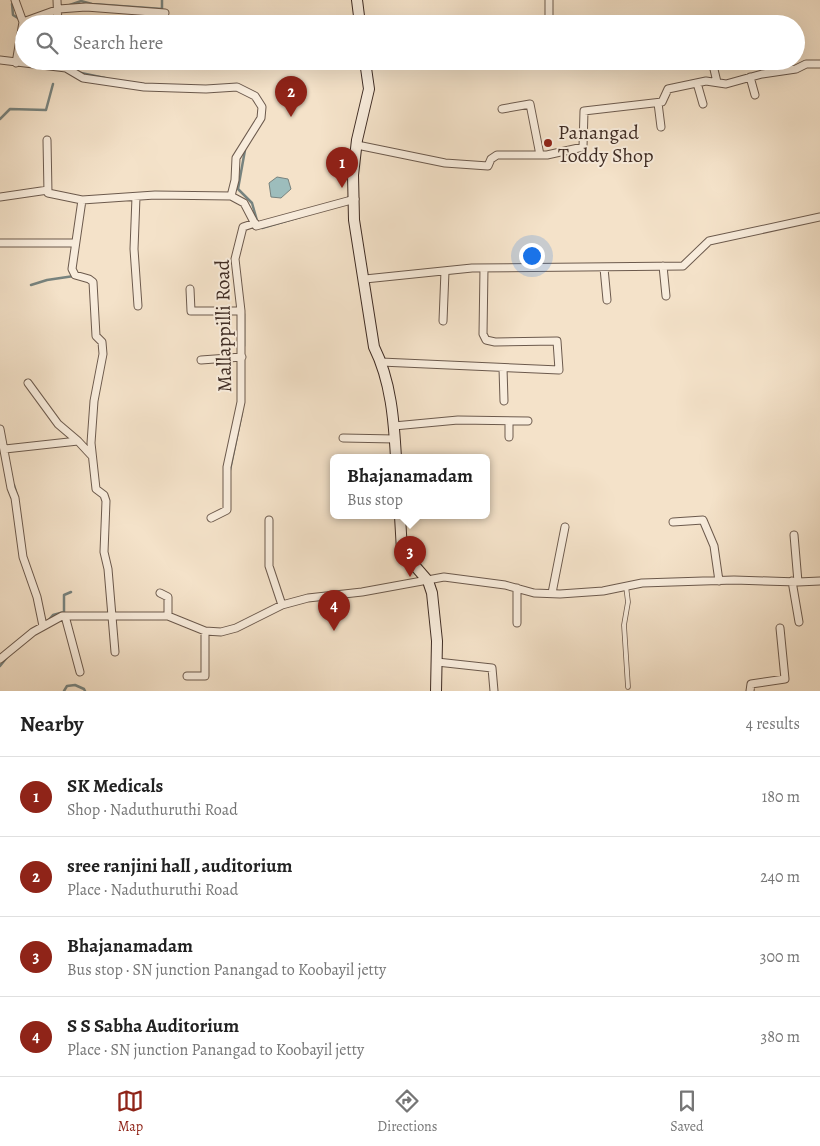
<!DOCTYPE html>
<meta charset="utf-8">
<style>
:root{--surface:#fff;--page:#f2f2f2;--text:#222;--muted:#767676;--line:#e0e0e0;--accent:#8f2418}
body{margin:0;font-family:Alegreya,serif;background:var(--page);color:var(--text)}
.you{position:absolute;left:531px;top:255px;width:18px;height:18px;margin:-12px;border:4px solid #fff;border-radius:50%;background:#1a73e8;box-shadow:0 0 0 8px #1a73e833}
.badge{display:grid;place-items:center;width:32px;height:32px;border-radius:50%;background:var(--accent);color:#fff;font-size:16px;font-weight:700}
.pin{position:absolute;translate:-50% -41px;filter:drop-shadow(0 1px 2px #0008)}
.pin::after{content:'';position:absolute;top:26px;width:18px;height:15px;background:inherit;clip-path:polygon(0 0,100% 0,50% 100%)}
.popup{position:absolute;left:330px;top:454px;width:160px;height:65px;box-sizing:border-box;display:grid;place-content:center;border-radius:8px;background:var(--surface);filter:drop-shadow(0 1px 4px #0005);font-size:16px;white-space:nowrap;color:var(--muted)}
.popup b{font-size:19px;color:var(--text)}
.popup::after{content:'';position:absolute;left:50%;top:100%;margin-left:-10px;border:10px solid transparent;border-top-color:var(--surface)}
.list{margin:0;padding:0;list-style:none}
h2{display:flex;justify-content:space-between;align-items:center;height:65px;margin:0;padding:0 20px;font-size:21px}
h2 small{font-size:16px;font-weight:400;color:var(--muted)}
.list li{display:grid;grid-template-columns:32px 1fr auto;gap:15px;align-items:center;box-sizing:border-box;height:80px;padding:0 20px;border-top:1px solid var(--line)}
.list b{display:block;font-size:19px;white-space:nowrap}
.list p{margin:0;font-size:16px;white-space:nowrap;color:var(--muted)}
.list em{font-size:16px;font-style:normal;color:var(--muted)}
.icon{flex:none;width:28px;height:28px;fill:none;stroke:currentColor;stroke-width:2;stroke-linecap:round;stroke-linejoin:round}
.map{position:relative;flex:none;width:820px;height:691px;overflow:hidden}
.search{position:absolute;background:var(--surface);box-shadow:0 5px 20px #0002;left:15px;right:15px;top:15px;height:55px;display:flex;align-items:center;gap:12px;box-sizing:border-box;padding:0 18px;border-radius:28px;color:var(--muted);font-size:19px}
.sheet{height:385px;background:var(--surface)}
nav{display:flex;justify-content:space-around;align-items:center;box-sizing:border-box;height:70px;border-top:1px solid var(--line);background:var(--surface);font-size:14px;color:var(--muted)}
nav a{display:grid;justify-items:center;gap:2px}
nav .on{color:var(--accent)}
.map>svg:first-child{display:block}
.water{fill:#9dbdbc;stroke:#77837f}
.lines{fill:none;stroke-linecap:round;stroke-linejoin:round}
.stream{stroke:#77837f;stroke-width:2.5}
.service-casing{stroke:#6c5a4d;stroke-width:5.5}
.minor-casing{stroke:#6c5a4d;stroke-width:9}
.secondary-casing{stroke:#3f2c24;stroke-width:12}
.service{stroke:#f8ecdc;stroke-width:4}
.minor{stroke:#f8ecdc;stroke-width:7}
.secondary{stroke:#f8ecdc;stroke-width:10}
.poi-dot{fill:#8f2418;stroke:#f8ecdc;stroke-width:2}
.labels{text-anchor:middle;stroke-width:4;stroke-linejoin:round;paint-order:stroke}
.poi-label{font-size:20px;fill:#3f2c24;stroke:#f8ecdc;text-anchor:start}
.street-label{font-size:20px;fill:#3f2c24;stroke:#f8ecdc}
</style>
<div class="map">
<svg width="820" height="691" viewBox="0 0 820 691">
<rect width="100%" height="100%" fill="#f4e2c9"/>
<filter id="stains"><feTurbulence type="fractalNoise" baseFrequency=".004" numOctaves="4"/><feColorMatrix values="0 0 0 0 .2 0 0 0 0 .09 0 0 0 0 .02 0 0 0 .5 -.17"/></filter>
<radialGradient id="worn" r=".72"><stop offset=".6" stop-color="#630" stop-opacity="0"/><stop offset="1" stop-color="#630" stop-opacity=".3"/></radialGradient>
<path class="water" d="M 277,177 L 288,179 L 291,189 L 281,198 L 271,197 L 269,183 Z"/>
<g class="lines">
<path class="stream" d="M 12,4 L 13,15 L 21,20
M 67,6 L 81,1 L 92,4 L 162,9 L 162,0
M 81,73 L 105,78
M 0,119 L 10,109 L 46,110 L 53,84
M 245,150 L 238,189 L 252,203 L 258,224
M 262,228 L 300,217
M 31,285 L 47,280 L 74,276
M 244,346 L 244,314
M 230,470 L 242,412
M 14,485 L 18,499
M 47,622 L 53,615 L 64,612 L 64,595 L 71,592
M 0,666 L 8,656
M 64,691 L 67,686 L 75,685 L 84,689 L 85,691"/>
<g class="service-casing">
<path id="service" d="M 626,586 L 628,602 L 624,625 L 628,687"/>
</g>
<g class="minor-casing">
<path id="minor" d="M 15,0 L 23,22
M 57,0 L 58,24
M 549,0 L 549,24
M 0,60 L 66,68 L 83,78 L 144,87 L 206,89 L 237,87 L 255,96 L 262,107 L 261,118 L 236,158 L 235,180 L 231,196 L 244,203 L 256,226 L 355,199
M 712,61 L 717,82
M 16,63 L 23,22 L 59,9 L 86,7 L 165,13
M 750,77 L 755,95
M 697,83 L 703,104
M 658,103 L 661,127
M 502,109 L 530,104 L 540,155
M 47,140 L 48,193 L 82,200
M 357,145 L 445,163 L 488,166 L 491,159 L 497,155 L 547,155 L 583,147 L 584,111 L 662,102 L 668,89 L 706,81 L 726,84 L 762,74 L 796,69 L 806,64 L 820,64
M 0,197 L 48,190
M 136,197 L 134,249 L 138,306
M 0,243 L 75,243
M 663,266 L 666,296
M 604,268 L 607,300
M 365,279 L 472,268 L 683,266 L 709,241 L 820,217
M 190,289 L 191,311 L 241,311
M 443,321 L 445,271
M 201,360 L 242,357
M 381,362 L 559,370 L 557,341 L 495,342 L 486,340 L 483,334 L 484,268
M 503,368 L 504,401
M 28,383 L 58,424 L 78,441
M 394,426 L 458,420 L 528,421
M 0,429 L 11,488 L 15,498 L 23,557 L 37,597 L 43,626
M 509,437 L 509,421
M 343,438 L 395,439
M 5,449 L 78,441 L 91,455
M 211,518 L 227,510 L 227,467 L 241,402 L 241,311 L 235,259 L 243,227 L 255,223
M 269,520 L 269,566 L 282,605
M 673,522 L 703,520 L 714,546 L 719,581
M 794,535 L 798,582
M 792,581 L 799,622
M 517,588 L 517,623
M 160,593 L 168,597 L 168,616
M 552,593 L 565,527
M 65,616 L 80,672
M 115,652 L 108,569 L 104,552 L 106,501 L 104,495 L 96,489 L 91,443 L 94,401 L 103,354 L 102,342 L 96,336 L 93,282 L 89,279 L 75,275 L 72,269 L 82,200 L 155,195 L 231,196
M 0,659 L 33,632 L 62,616 L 168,616 L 205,631 L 221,632 L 236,628 L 282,605 L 308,598 L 362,592 L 444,577 L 505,585 L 534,593 L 560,594 L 603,591 L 642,583 L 734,580 L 798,582 L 820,581
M 437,662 L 492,668 L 494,691
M 187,676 L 205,676 L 205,631
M 750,691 L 751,684 L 785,679 L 780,628"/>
</g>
<g class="secondary-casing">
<path id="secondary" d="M 357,0 L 360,24
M 365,61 L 369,89 L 357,140 L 353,175 L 354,220 L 374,347 C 391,381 394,421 396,458
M 400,516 L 402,551 L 428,581 L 432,593 L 437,641 L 436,691"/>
</g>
<use href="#service" class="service"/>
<use href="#minor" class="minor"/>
<use href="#secondary" class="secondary"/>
</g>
<circle class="poi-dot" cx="548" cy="143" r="5"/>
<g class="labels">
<g class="poi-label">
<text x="558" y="139">Panangad<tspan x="558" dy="23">Toddy Shop</tspan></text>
</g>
<g class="street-label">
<text transform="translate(223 326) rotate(-91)" y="7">Mallappilli Road</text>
</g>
</g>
<rect width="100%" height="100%" filter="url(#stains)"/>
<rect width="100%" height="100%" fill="url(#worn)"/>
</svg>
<div class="you"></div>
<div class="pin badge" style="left:342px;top:188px">1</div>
<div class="pin badge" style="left:291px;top:117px">2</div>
<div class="pin badge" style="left:410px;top:577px">3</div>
<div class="popup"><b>Bhajanamadam</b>Bus stop</div>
<div class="pin badge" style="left:334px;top:631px">4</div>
<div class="search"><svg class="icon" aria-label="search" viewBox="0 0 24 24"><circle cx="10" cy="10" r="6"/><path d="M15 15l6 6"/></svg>Search here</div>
</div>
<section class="sheet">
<h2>Nearby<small>4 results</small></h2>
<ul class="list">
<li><span class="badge">1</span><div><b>SK Medicals</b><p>Shop · Naduthuruthi Road</p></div><em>180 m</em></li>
<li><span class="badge">2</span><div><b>sree ranjini hall , auditorium</b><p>Place · Naduthuruthi Road</p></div><em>240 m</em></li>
<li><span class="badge">3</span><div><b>Bhajanamadam</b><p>Bus stop · SN junction Panangad to Koobayil jetty</p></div><em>300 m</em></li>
<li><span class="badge">4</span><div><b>S S Sabha Auditorium</b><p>Place · SN junction Panangad to Koobayil jetty</p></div><em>380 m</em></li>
</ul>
</section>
<nav>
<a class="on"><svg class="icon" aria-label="map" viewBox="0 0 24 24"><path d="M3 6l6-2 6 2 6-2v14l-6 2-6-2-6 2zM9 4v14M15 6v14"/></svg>Map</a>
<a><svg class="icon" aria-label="directions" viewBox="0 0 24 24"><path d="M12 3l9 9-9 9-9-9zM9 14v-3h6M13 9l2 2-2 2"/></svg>Directions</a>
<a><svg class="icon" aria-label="saved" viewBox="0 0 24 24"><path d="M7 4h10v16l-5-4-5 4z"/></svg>Saved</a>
</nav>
